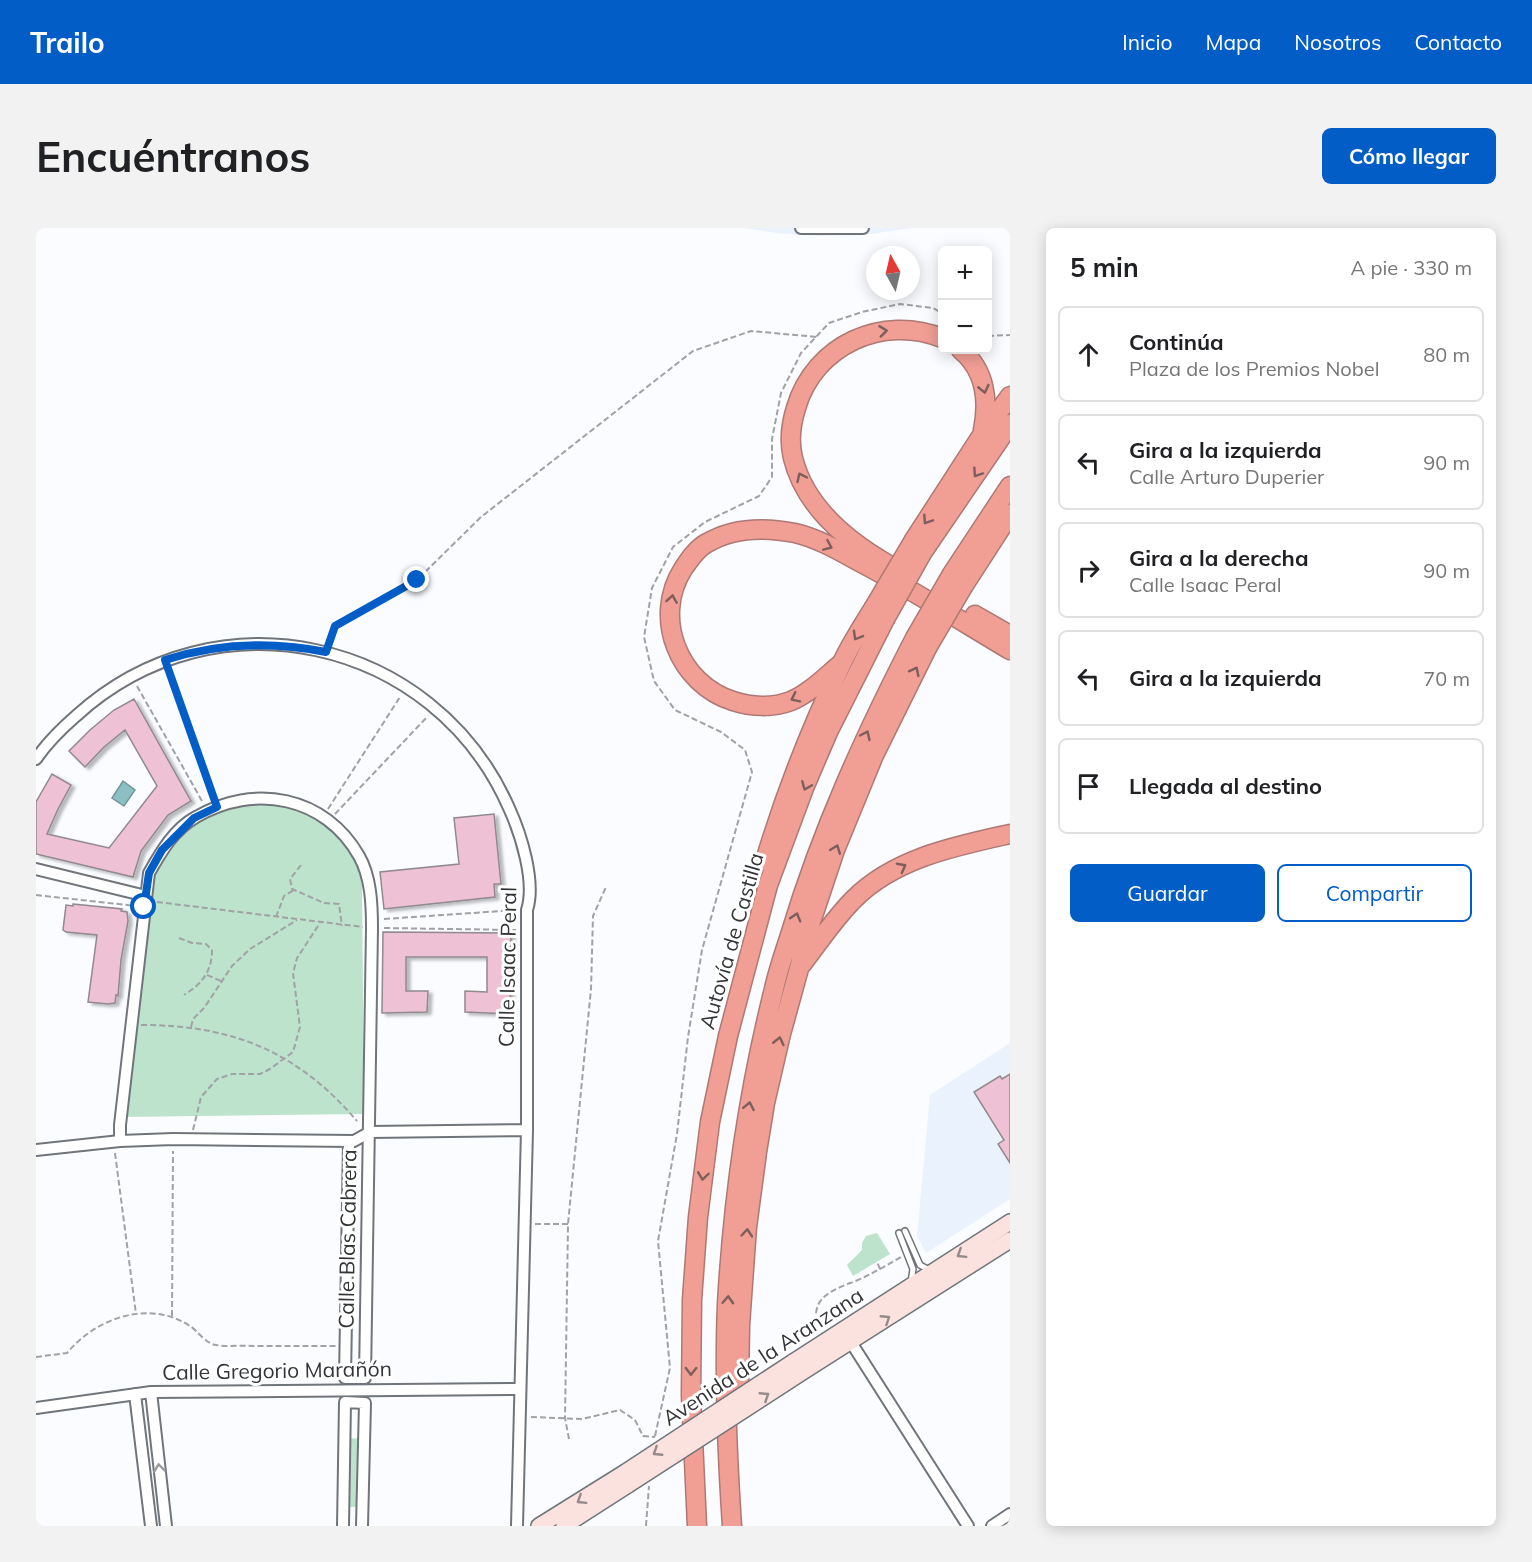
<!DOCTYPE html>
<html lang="es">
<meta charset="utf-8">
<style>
:root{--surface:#fff;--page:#f2f2f2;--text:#202124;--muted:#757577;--line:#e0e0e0;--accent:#035dc6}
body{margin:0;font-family:Mulish,sans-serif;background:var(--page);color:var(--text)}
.controls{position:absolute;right:18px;top:18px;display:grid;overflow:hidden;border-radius:9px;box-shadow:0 3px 15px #0003}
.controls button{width:54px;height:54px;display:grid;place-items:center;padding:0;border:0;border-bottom:2px solid var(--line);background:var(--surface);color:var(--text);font:30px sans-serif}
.compass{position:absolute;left:830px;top:18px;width:54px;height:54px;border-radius:50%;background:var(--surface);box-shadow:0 3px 15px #0003;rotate:352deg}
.stop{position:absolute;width:18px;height:18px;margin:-14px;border:4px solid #035dc6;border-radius:50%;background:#fff}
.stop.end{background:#035dc6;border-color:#fff;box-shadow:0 2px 6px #0008}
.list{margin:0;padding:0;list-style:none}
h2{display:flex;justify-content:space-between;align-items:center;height:78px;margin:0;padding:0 24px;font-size:26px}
h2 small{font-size:20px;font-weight:400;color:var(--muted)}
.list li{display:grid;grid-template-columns:39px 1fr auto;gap:18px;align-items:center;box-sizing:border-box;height:96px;margin:0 12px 12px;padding:0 12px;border:2px solid var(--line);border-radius:9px}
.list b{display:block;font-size:22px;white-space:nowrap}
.list p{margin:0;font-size:20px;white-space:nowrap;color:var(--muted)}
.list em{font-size:20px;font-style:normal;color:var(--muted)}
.actions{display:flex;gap:12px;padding:18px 24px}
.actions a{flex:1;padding:14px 0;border:2px solid var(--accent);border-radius:9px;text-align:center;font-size:21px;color:var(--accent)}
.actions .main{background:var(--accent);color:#fff}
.icon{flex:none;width:33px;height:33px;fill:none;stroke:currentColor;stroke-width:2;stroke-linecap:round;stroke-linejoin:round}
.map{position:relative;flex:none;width:974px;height:1298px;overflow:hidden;border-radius:9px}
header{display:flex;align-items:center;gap:36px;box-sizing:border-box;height:84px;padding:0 30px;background:var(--accent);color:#fff}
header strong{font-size:28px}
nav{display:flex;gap:33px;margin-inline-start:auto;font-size:21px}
.intro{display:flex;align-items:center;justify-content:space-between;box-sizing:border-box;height:144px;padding:0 36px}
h1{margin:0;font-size:42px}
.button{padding:15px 27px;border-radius:9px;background:var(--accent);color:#fff;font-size:21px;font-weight:700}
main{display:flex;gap:36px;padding:0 36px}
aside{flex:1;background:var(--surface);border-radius:9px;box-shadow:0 3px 15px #0003}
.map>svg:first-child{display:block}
.built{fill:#eaf3fd}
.green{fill:#bde3cd}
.water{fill:#8cbfc4;stroke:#71959a;stroke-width:1.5}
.building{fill:#eec2d4;stroke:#91898c;stroke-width:1.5;filter:url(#shadow)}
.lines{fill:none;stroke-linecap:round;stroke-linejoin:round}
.lane-casing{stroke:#70757b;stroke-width:8}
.street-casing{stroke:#70757b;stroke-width:14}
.secondary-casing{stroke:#70757b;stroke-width:18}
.highway-casing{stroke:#ae7974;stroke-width:21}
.path{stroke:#a0a2a5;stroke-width:2;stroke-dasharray:6 3;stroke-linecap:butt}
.lane{stroke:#fff;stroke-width:5}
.street{stroke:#fff;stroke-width:10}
.secondary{stroke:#fbe2df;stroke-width:15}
.highway{stroke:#f19e95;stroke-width:18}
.secondary-bridge-casing{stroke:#70757b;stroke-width:18;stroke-linecap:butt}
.highway-bridge-casing{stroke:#ae7974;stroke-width:21;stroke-linecap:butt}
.secondary-bridge{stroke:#fbe2df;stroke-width:15}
.highway-bridge{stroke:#f19e95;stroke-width:18}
.oneway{stroke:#7e5e5d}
.oneway2{stroke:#968b8b}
.oneway3{stroke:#989a9b}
.route{stroke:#035dc6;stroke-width:8}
.labels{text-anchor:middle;stroke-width:6;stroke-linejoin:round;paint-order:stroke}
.street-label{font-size:21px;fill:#323437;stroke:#fff}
</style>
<header>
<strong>Trailo</strong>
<nav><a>Inicio</a><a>Mapa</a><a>Nosotros</a><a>Contacto</a></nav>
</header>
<div class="intro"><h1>Encuéntranos</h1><a class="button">Cómo llegar</a></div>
<main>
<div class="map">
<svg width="974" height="1298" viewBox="0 0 974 1298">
<defs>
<filter id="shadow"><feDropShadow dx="4" dy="2.5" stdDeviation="1.5" flood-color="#0004"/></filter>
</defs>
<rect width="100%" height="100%" fill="#fafcff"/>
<path class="built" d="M 707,0 L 875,0 L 828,7 L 781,8 L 741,5 Z
M 974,815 L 974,971 L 890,1025 L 881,1008 L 894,867 Z"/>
<path class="green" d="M 233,574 L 270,583 L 296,603 L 320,633 L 326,654 L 328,886 L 85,889 L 118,648 C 123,637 129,624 136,615 C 161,586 196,579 233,574 Z
M 841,1005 L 854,1026 L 817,1048 L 811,1037 L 826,1022 L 826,1015 L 830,1008 Z
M 312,1210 L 330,1211 L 330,1279 L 312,1279 Z"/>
<path class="water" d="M 87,553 L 99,562 L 88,578 L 76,570 Z"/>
<path class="building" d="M 98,471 L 155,573 L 132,587 L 105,623 L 97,649 L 0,626 L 0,574 L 16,546 L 35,557 L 22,581 L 11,606 L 73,620 L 121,558 L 89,502 L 68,519 L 49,539 L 33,523 L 54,502 L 78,482 Z
M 458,586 L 465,656 L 458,656 L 459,669 L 348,681 L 344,644 L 423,636 L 418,590 Z
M 37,676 L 86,681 L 85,683 L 91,684 L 92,693 L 85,732 L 82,768 L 80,767 L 79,775 L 72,776 L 52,774 L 61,707 L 30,704 L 27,702 L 30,677 L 37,678 Z
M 347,704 L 475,705 L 474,786 L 429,784 L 429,763 L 451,764 L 451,729 L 370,729 L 370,763 L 392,763 L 391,784 L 346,785 Z
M 974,846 L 974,935 L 962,916 L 968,912 L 938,864 L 964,848 L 966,851 Z"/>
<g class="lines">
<g class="lane-casing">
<path id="lane" d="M 869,1003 L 884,1037 L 895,1043
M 863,1005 L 877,1041 L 875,1055"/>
</g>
<g class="street-casing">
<path id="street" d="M 765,0 L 827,0
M 0,531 C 11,515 25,501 40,488 C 179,361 398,409 473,580 C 485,606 500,654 491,682 L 491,902 L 481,1298
M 0,641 L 110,668
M 84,913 L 84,897 L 113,645 C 125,624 138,601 160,589 C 218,555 289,568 323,628 C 335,649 336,676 336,700 L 329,1150 L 309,1150 L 313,913
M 0,922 L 84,913 L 137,911 L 318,913 L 334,904 L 491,902
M 811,1108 L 932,1298
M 115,1164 L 130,1298
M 99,1166 L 115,1298
M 0,1180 L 115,1164 L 484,1161
M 307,1298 L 309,1174 L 329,1175 L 326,1298
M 956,1298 L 974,1286"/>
</g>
<g class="secondary-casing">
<path id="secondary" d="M 757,1134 L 974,994
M 765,1145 L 974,1012
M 503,1298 L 588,1245
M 528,1298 L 592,1257"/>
</g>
<g class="highway-casing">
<path id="highway" d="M 925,122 C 949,142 953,172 947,202
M 878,312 L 946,207 L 974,168
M 886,325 L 974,196
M 853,337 C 811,313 769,279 757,230 C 753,214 755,196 760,180 C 778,117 847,86 906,110
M 916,346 L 974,258
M 928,357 L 974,286
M 939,387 L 974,407
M 806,435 C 790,448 774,465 755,473 C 737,480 715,479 697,473 C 643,456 616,390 647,341 C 653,332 661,320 671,315 C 698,299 729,299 759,305 C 785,311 810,327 833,339 C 881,365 927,394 974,422
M 729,633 C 749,566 775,500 805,437 C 814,417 826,399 837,381
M 766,736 C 783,714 798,691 818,671 C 859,630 920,618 974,606
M 703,1158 L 704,1097 L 711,999 L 721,924 L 729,875 L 745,806 L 764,737 L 768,715 L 799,622 L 838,527 L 891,420
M 661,1298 L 655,1167 L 656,1072 L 662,989 L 674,894 L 692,808 L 732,657 L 768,560 L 792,504 L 849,391
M 696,1298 C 691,1224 688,1150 691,1076 C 697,970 712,864 738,761 C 742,742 749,723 755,704 C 786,601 830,505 879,410"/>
</g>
<path class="path" d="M 952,108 L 974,107
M 292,417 L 299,398 L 381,352 L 445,289 L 657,123 L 715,103 L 781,109
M 134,446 L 177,568
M 101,458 L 166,573
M 292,581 L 364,469
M 299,586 L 392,488
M 265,637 L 254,651 L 256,661 L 288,675 L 303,676 L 306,698
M 0,667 L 100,678
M 121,674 L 327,699
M 240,689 L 248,668 L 258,662
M 348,691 L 480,682
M 348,700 L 480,702
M 143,710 L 156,715 L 170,716 L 176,722 C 176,743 166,756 148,767
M 171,747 L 185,753
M 105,797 C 196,797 261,823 321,893
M 155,799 L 157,791 L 168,780 L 196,738 L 214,721 L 261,692
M 157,902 L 165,869 L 181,851 L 196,846 L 224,846 L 234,841 L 257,824 L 264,799 L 257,745 L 261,730 L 284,695
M 79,925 L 100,1086
M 499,996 L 532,996
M 844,1041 L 865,1029
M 136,1088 L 137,923
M 782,1103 C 774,1073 789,1065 814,1055 C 824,1052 834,1046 844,1041 L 841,1034
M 0,1129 L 31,1125 C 60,1090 113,1071 154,1098 C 162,1103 170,1116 180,1117 C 191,1119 205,1117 217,1118 C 245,1118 272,1118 300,1118
M 495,1189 L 546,1191 L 584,1182 L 599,1192 L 607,1208 L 619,1209
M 619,1208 L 634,1140 L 622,1013 L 641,906 L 652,809 L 666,722 L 716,544 L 709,522 L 685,504 L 639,482 L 618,453 L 608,409 L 616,360 L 637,319 L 669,294 L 723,268 L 736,249 L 736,211 L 745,165 L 765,125 L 793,95 L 826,84 L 864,76 L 897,80 L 906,85
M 533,1211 L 529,1190 L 532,996 L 555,761 L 557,688 L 570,659
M 610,1298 L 613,1258"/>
<use href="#lane" class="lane"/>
<use href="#street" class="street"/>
<use href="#secondary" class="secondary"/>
<use href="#highway" class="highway"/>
<g class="secondary-bridge-casing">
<path id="secondary-bridge" d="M 588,1245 L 757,1134
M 592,1257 L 765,1145"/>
</g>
<g class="highway-bridge-casing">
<path id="highway-bridge" d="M 837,381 L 878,312
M 849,391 L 886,325
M 879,410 L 916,346
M 891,420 L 928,357"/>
</g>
<use href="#secondary-bridge" class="secondary-bridge"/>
<use href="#highway-bridge" class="highway-bridge"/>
</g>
<defs><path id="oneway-chevron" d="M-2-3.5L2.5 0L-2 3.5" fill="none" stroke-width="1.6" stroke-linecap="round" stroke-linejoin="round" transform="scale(1.5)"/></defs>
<g class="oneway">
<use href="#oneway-chevron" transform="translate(847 103) rotate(-7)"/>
<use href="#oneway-chevron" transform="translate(948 161) rotate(77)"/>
<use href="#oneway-chevron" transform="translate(941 245) rotate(124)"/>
<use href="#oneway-chevron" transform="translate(765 249) rotate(-115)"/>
<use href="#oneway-chevron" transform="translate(891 292) rotate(123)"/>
<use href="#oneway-chevron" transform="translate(792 318) rotate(23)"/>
<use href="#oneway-chevron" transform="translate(636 371) rotate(-81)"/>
<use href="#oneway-chevron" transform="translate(821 408) rotate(120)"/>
<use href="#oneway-chevron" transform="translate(879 443) rotate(-63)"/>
<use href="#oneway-chevron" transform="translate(759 470) rotate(154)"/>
<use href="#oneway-chevron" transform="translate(830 507) rotate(-65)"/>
<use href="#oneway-chevron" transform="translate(770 558) rotate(112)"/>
<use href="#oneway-chevron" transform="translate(800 621) rotate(-69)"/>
<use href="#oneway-chevron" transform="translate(866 639) rotate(-28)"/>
<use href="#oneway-chevron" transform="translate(760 689) rotate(-73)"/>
<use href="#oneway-chevron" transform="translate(743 813) rotate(-77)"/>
<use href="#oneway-chevron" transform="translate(713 878) rotate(-79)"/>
<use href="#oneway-chevron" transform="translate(667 948) rotate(98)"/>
<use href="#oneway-chevron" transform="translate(711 1005) rotate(-85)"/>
<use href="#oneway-chevron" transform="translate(692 1072) rotate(-87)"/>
<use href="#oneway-chevron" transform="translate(655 1143) rotate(91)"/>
</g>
<g class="oneway2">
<use href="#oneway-chevron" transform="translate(925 1026) rotate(148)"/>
<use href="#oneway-chevron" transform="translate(850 1091) rotate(-33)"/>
<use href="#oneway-chevron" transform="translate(729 1168) rotate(-33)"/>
<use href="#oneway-chevron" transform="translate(621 1224) rotate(147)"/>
<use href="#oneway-chevron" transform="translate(545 1272) rotate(148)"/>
</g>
<use class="oneway3" href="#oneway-chevron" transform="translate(123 1240) rotate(-97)"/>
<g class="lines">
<path class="route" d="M 108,679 L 113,645 L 126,622 L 158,590 L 181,579 L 129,432 C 182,415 235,413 290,424 L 299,398 L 381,352"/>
</g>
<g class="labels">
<g class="street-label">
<text transform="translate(696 713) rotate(-74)" y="7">Autovía de Castilla</text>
<text transform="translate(472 739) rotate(-89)" y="7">Calle Isaac Peral</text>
<text transform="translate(312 1011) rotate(-89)" y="7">Calle Blas Cabrera</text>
<text transform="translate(727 1129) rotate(-33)" y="7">Avenida de la Aranzana</text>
<text transform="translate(241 1143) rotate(-1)" y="7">Calle Gregorio Marañón</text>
</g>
</g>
</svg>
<div class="controls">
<button>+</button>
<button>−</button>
</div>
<svg class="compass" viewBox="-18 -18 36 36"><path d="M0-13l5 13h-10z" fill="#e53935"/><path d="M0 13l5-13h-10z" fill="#757577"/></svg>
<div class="stop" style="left:108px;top:679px"></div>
<div class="stop end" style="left:381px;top:352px"></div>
</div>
<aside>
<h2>5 min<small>A pie · 330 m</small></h2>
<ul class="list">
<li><svg class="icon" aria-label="ahead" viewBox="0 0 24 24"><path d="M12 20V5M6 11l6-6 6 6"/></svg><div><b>Continúa</b><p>Plaza de los Premios Nobel</p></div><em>80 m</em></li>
<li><svg class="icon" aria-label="left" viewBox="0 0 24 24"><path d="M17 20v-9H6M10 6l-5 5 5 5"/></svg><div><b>Gira a la izquierda</b><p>Calle Arturo Duperier</p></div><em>90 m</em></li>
<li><svg class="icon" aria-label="right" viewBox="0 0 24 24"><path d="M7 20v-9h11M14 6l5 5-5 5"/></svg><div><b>Gira a la derecha</b><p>Calle Isaac Peral</p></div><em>90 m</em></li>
<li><svg class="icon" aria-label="left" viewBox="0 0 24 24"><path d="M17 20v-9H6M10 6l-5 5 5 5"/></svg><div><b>Gira a la izquierda</b></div><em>70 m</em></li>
<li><svg class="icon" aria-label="arrive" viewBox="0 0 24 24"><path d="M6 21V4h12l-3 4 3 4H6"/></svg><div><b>Llegada al destino</b></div></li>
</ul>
<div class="actions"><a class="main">Guardar</a><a>Compartir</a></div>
</aside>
</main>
